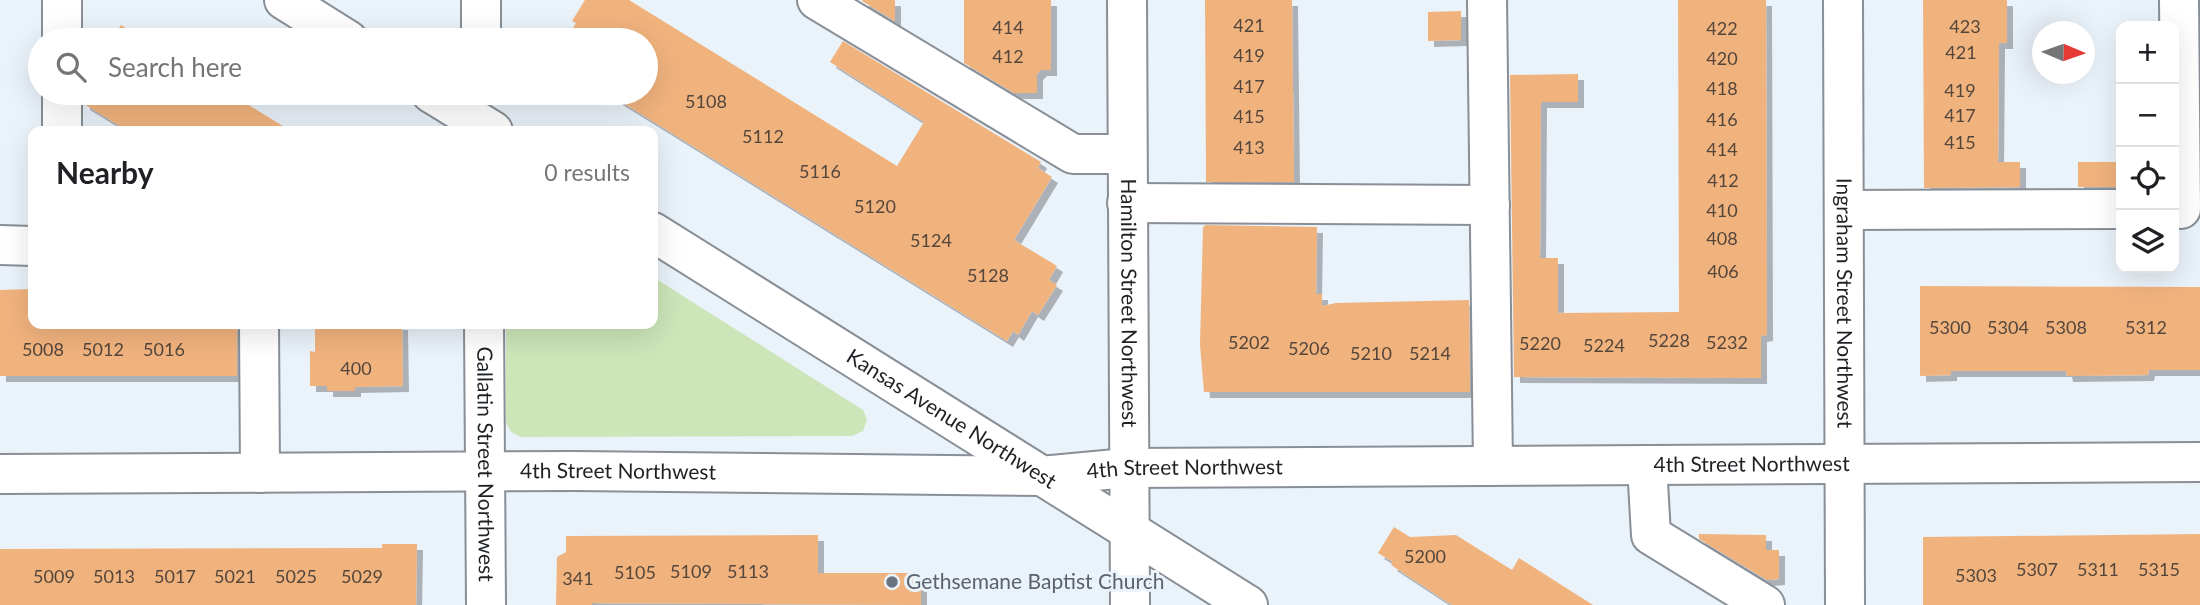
<!DOCTYPE html>
<meta charset="utf-8">
<style>
:root{--surface:#fff;--page:#f2f2f2;--text:#202124;--muted:#757577;--line:#e0e0e0}
body{margin:0;font-family:Lato,sans-serif;background:var(--page);color:var(--text)}
.controls{position:absolute;right:21px;top:21px;display:grid;overflow:hidden;border-radius:14px;box-shadow:0 7px 28px #0002}
.controls button{width:63px;height:63px;display:grid;place-items:center;padding:0;border:0;border-bottom:2px solid var(--line);background:var(--surface);color:var(--text);font:35px sans-serif}
.compass{position:absolute;left:2032px;top:21px;width:63px;height:63px;border-radius:50%;background:var(--surface);box-shadow:0 7px 28px #0002;rotate:92deg}
.list{margin:0;padding:0;list-style:none}
h2{display:flex;justify-content:space-between;align-items:center;height:91px;margin:0;padding:0 28px;font-size:30px}
h2 small{font-size:23px;font-weight:400;color:var(--muted)}
.icon{flex:none;width:38px;height:38px;fill:none;stroke:currentColor;stroke-width:2;stroke-linecap:round;stroke-linejoin:round}
.map{position:relative;flex:none;width:2200px;height:605px;overflow:hidden}
.search{position:absolute;background:var(--surface);box-shadow:0 7px 28px #0002;left:28px;top:28px;width:630px;height:77px;display:flex;align-items:center;gap:18px;box-sizing:border-box;padding:0 24px;border-radius:38px;color:var(--muted);font-size:26px}
.panel{position:absolute;background:var(--surface);box-shadow:0 7px 28px #0002;left:28px;top:126px;width:630px;height:203px;border-radius:14px}
.map>svg:first-child{display:block}
.green{fill:#cce5b9}
.building{fill:#f1b37e;filter:url(#shadow)}
.lines{fill:none;stroke-linecap:round;stroke-linejoin:round}
.minor-casing{stroke:#888f96;stroke-width:42}
.minor{stroke:#fff;stroke-width:38}
.worship-dot{fill:#6b7280;stroke:#eaf2fa;stroke-width:2.5}
.labels{text-anchor:middle;stroke-width:6;stroke-linejoin:round;paint-order:stroke}
.number-label{font-size:18px;fill:#54463b}
.street-label{font-size:21px;fill:#1f2225;stroke:#eaf2fa}
.worship-label{font-size:21px;fill:#5b616d;stroke:#eaf2fa;text-anchor:start}
</style>
<div class="map">
<svg width="2200" height="605" viewBox="0 0 2200 605">
<defs>
<filter id="shadow"><feDropShadow dx="6" dy="6" stdDeviation="0" flood-color="#0004"/></filter>
</defs>
<rect width="100%" height="100%" fill="#eaf2fa"/>
<path class="green" d="M 653,277 L 863,410 L 867,419 L 863,431 L 852,436 L 521,437 L 511,432 L 506,423 L 506,324 L 653,324 Z"/>
<path class="building" d="M 585,0 L 629,0 L 897,166 L 924,122 L 830,62 L 843,41 L 1041,162 L 1038,168 L 1052,177 L 1014,240 L 1057,266 L 1049,280 L 1057,285 L 1038,315 L 1032,311 L 1018,335 L 1013,331 L 1007,341 L 607,93 L 646,93 L 646,40 L 566,40 L 576,23 L 572,21 Z
M 862,0 L 895,0 L 895,21 L 862,1 Z
M 964,0 L 1051,0 L 1051,70 L 1041,70 L 1037,74 L 1037,93 L 1014,93 L 964,63 Z
M 1205,0 L 1292,0 L 1294,182 L 1206,182 Z
M 1678,0 L 1766,0 L 1767,335 L 1761,336 L 1761,378 L 1514,377 L 1510,75 L 1578,74 L 1578,102 L 1541,102 L 1540,258 L 1558,258 L 1558,313 L 1679,312 Z
M 1923,0 L 2007,0 L 2007,43 L 1999,43 L 1998,162 L 2020,162 L 2020,187 L 1924,188 Z
M 1461,11 L 1461,40 L 1428,41 L 1428,12 Z
M 121,25 L 145,40 L 111,40 Z
M 84,93 L 229,93 L 291,131 L 128,131 L 84,104 Z
M 2078,162 L 2121,162 L 2121,187 L 2078,187 Z
M 1206,225 L 1317,227 L 1316,294 L 1322,294 L 1322,306 L 1336,303 L 1469,300 L 1470,392 L 1204,392 L 1200,345 L 1203,227 Z
M 1920,286 L 2200,287 L 2200,370 L 2149,370 L 2148,375 L 2067,376 L 2066,371 L 1951,371 L 1951,375 L 1920,376 Z
M 33,289 L 33,324 L 237,324 L 237,376 L 0,376 L 0,290 Z
M 315,324 L 402,324 L 403,386 L 355,387 L 355,391 L 327,391 L 327,386 L 310,386 L 310,351 L 315,352 Z
M 1394,527 L 1410,537 L 1456,535 L 1512,570 L 1519,558 L 1593,605 L 1452,605 L 1391,565 L 1393,562 L 1378,553 Z
M 1699,534 L 1766,535 L 1766,550 L 1779,550 L 1779,579 L 1767,580 L 1699,539 Z
M 2200,534 L 2200,605 L 1923,605 L 1923,537 Z
M 818,535 L 818,573 L 921,573 L 921,605 L 592,603 L 592,605 L 556,605 L 557,557 L 566,552 L 566,536 Z
M 382,544 L 417,544 L 416,605 L 0,605 L 0,549 L 382,548 Z"/>
<g class="lines">
<g class="minor-casing">
<g id="minor">
<path d="M 284,0 L 348,40"/>
<path d="M 481,0 L 481,40"/>
<path d="M 817,0 L 1073,154 L 1127,154"/>
<path id="s1" d="M 1127,0 L 1130,605"/>
<path d="M 1487,0 L 1493,465"/>
<path id="s2" d="M 1843,0 L 1845,605"/>
<path d="M 2179,0 L 2181,209"/>
<path d="M 62,40 L 62,0"/>
<path d="M 431,93 L 493,131"/>
<path d="M 62,131 L 62,93"/>
<path d="M 1127,203 L 1490,205"/>
<path d="M 1844,210 L 2121,209"/>
<path id="s3" d="M 653,232 L 1248,605"/>
<path d="M 0,245 L 33,246"/>
<path d="M 259,324 L 260,473"/>
<path id="s4" d="M 484,324 L 486,605"/>
<path d="M 1647,465 L 1651,535 L 1765,605"/>
<path id="s5" d="M 0,474 L 574,471 L 1041,476 L 1127,468 L 2200,462"/>
</g>
</g>
<use href="#minor" class="minor"/>
</g>
<circle class="worship-dot" cx="892" cy="582" r="7"/>
<g class="labels">
<g class="number-label">
<text x="1249" y="32">421</text>
<text x="1965" y="33">423</text>
<text x="1008" y="34">414</text>
<text x="1722" y="35">422</text>
<text x="1961" y="59">421</text>
<text x="1249" y="62">419</text>
<text x="1008" y="63">412</text>
<text x="1722" y="65">420</text>
<text x="1249" y="93">417</text>
<text x="1722" y="95">418</text>
<text x="1960" y="97">419</text>
<text x="706" y="108">5108</text>
<text x="1960" y="122">417</text>
<text x="1249" y="123">415</text>
<text x="1722" y="126">416</text>
<text x="763" y="143">5112</text>
<text x="1960" y="149">415</text>
<text x="1249" y="154">413</text>
<text x="1722" y="156">414</text>
<text x="820" y="178">5116</text>
<text x="1723" y="187">412</text>
<text x="875" y="213">5120</text>
<text x="1722" y="217">410</text>
<text x="1722" y="245">408</text>
<text x="931" y="247">5124</text>
<text x="1723" y="278">406</text>
<text x="988" y="282">5128</text>
<text x="1950" y="334">5300</text>
<text x="2008" y="334">5304</text>
<text x="2066" y="334">5308</text>
<text x="2146" y="334">5312</text>
<text x="1669" y="347">5228</text>
<text x="1249" y="349">5202</text>
<text x="1727" y="349">5232</text>
<text x="1540" y="350">5220</text>
<text x="1604" y="352">5224</text>
<text x="1309" y="355">5206</text>
<text x="43" y="356">5008</text>
<text x="103" y="356">5012</text>
<text x="164" y="356">5016</text>
<text x="1371" y="360">5210</text>
<text x="1430" y="360">5214</text>
<text x="356" y="375">400</text>
<text x="1425" y="563">5200</text>
<text x="2037" y="576">5307</text>
<text x="2098" y="576">5311</text>
<text x="2159" y="576">5315</text>
<text x="691" y="578">5109</text>
<text x="748" y="578">5113</text>
<text x="635" y="579">5105</text>
<text x="1976" y="582">5303</text>
<text x="54" y="583">5009</text>
<text x="114" y="583">5013</text>
<text x="175" y="583">5017</text>
<text x="235" y="583">5021</text>
<text x="296" y="583">5025</text>
<text x="362" y="583">5029</text>
<text x="578" y="585">341</text>
</g>
<g class="street-label">
<text dy="7" stroke="none"><textPath href="#s1" startOffset="303">Hamilton Street Northwest</textPath></text>
<text dy="7" stroke="none"><textPath href="#s2" startOffset="303">Ingraham Street Northwest</textPath></text>
<text dy="7" stroke="none"><textPath href="#s3" startOffset="352">Kansas Avenue Northwest</textPath></text>
<text dy="7" stroke="none"><textPath href="#s4" startOffset="140">Gallatin Street Northwest</textPath></text>
<text dy="7" stroke="none"><textPath href="#s5" startOffset="1752">4th Street Northwest</textPath></text>
<text dy="7" stroke="none"><textPath href="#s5" startOffset="1185">4th Street Northwest</textPath></text>
<text dy="7" stroke="none"><textPath href="#s5" startOffset="618">4th Street Northwest</textPath></text>
</g>
<g class="worship-label">
<text x="906" y="589">Gethsemane Baptist Church</text>
</g>
</g>
</svg>
<div class="controls">
<button>+</button>
<button>−</button>
<button><svg class="icon" aria-label="locate" viewBox="0 0 24 24"><circle cx="12" cy="12" r="6"/><path d="M12 2v4M12 18v4M2 12h4M18 12h4"/></svg></button>
<button><svg class="icon" aria-label="layers" viewBox="0 0 24 24"><path d="M12 4l9 5-9 5-9-5zM3 14l9 5 9-5"/></svg></button>
</div>
<svg class="compass" viewBox="-18 -18 36 36"><path d="M0-13l5 13h-10z" fill="#e53935"/><path d="M0 13l5-13h-10z" fill="#757577"/></svg>
<div class="search"><svg class="icon" aria-label="search" viewBox="0 0 24 24"><circle cx="10" cy="10" r="6"/><path d="M15 15l6 6"/></svg>Search here</div>
<section class="panel">
<h2>Nearby<small>0 results</small></h2>
<ul class="list">
</ul>
</section>
</div>
